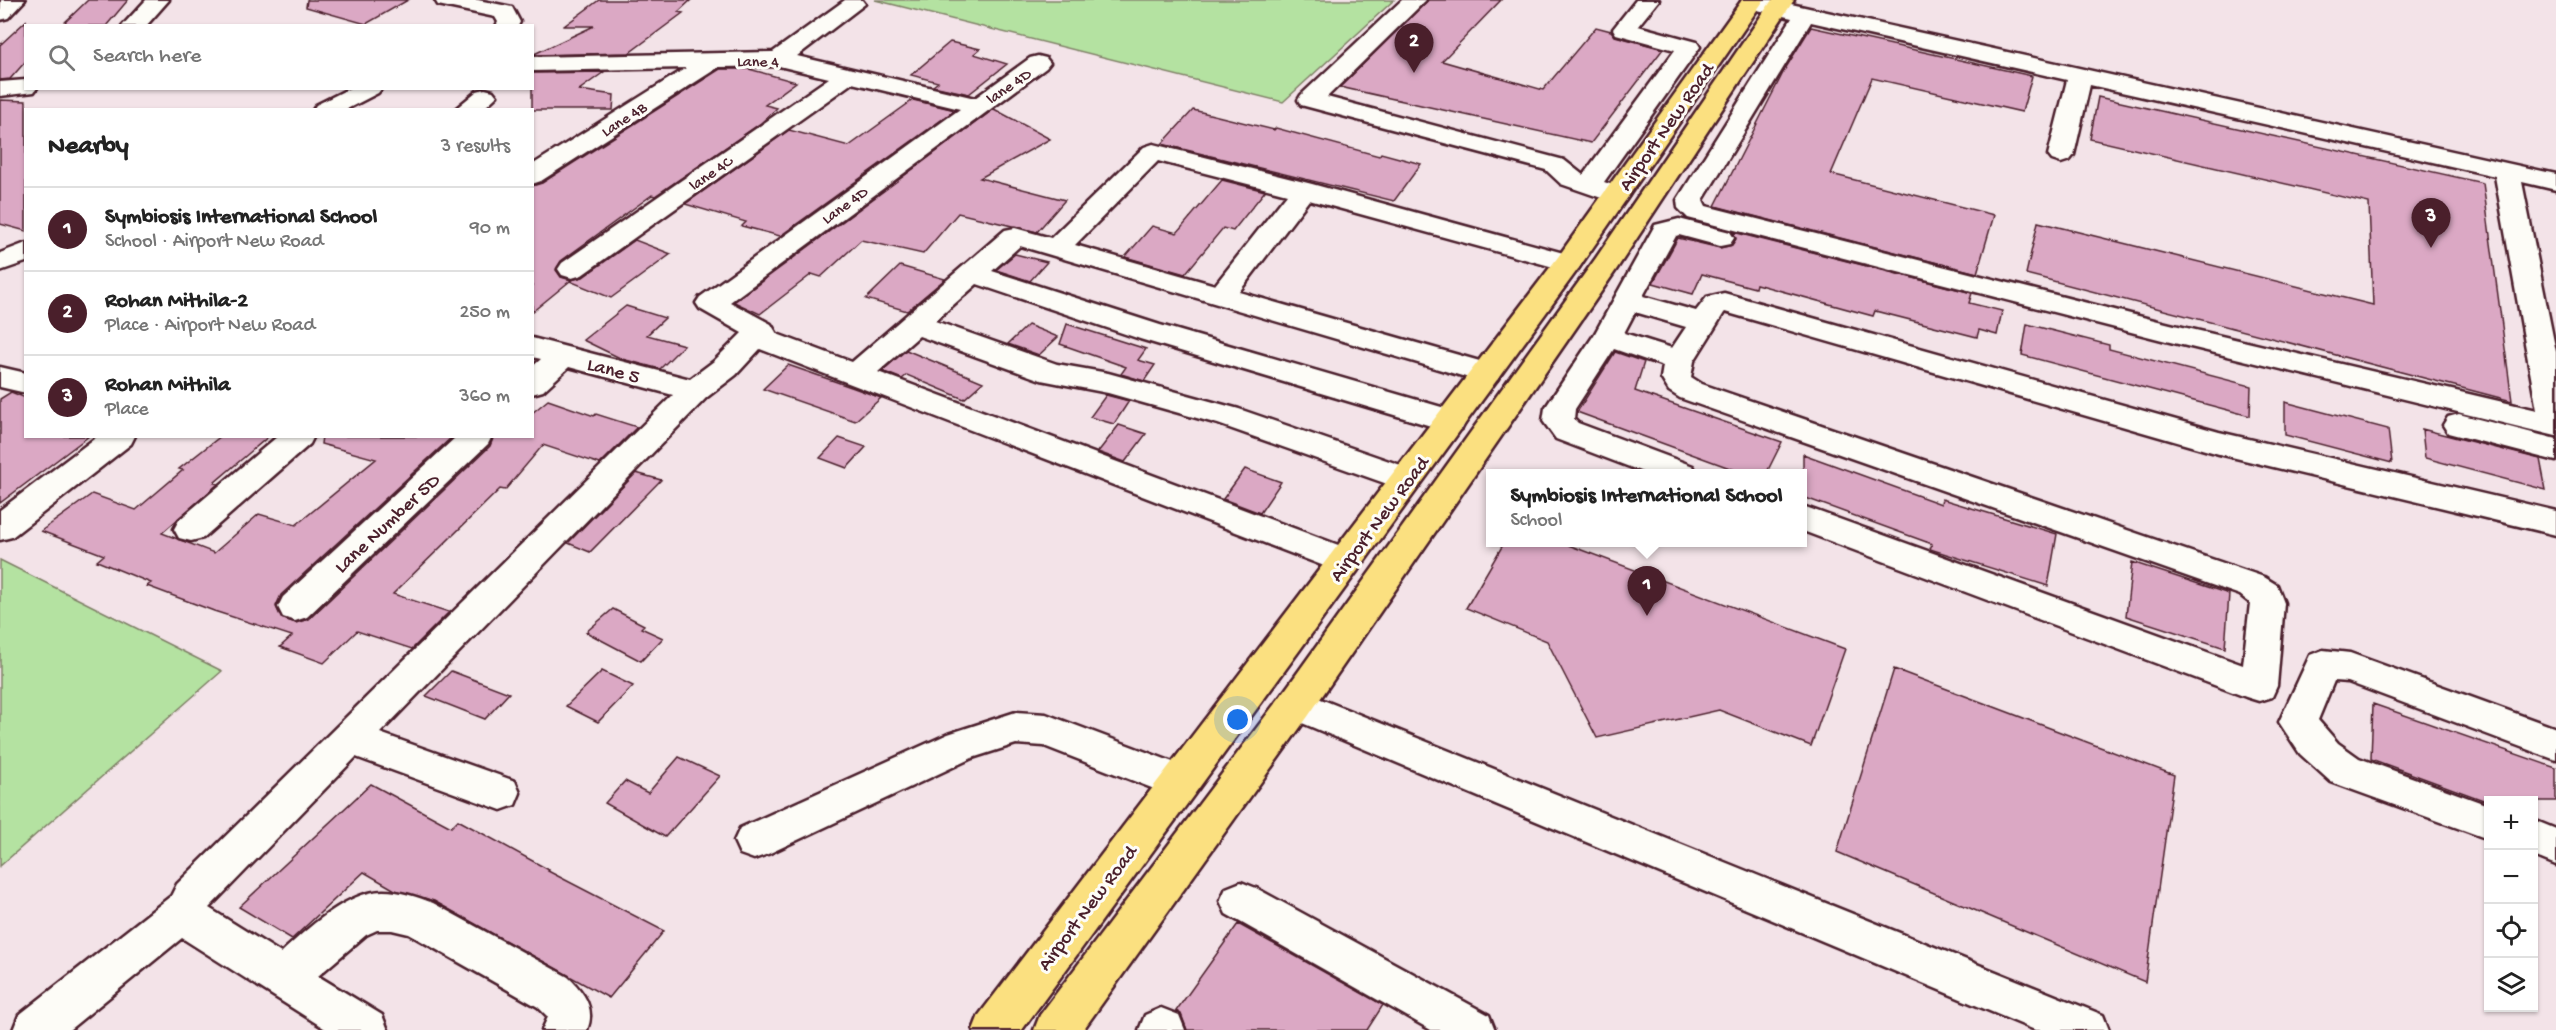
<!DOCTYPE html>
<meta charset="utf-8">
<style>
:root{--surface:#fff;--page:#f2f2f2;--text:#222;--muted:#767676;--line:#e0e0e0;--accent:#4a1f2b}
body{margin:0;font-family:"Gochi Hand",sans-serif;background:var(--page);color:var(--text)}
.controls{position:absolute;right:18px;bottom:18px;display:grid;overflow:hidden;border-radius:0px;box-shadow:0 2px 4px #0004}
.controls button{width:54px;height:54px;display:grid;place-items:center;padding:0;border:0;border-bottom:2px solid var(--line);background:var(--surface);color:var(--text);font:30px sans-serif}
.you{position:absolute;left:1238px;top:720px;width:21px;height:21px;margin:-15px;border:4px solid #fff;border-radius:50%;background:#1a73e8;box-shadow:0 0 0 9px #1a73e833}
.badge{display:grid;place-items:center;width:39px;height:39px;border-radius:50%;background:var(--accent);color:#fff;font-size:20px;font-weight:700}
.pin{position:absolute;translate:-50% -50px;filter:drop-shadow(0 2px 3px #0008)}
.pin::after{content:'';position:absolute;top:32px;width:21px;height:18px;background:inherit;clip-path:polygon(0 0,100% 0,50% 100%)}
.popup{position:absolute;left:1486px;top:469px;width:321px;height:78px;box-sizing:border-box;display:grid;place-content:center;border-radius:0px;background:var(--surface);filter:drop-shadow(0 2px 4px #0005);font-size:20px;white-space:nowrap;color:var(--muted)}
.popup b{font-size:22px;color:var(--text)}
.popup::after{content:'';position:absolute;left:50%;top:100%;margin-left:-12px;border:12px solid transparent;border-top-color:var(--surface)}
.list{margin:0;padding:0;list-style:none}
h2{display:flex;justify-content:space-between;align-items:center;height:78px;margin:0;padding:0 24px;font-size:26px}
h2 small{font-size:20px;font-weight:400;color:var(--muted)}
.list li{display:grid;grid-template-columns:39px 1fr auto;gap:18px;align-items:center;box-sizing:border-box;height:84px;padding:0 24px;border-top:2px solid var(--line)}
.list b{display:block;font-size:22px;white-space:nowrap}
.list p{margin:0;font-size:20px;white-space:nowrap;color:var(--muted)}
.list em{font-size:20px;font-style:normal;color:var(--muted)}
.icon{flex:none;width:33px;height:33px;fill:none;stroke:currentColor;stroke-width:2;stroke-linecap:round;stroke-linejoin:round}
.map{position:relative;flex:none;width:2556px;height:1030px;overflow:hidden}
.search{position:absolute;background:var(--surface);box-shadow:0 2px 4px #0004;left:24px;top:24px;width:510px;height:66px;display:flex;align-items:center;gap:15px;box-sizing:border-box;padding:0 21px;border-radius:0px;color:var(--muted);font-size:22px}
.panel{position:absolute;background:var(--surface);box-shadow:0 2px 4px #0004;left:24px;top:108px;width:510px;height:330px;border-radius:0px}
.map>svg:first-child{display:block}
.green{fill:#b4e2a1;stroke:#7f8066;stroke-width:1.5}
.building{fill:#dba8c4;stroke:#4a1f2b;stroke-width:1.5}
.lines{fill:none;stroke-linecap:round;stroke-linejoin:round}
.minor-casing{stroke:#4a1f2b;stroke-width:5}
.major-casing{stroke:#4a1f2b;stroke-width:5}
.minor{fill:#fdfcf7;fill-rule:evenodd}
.major{fill:#fbe080;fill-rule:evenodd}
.labels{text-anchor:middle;stroke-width:6;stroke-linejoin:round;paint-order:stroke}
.far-street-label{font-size:16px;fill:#4a1f2b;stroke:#fdfcf7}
.street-label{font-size:20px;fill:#4a1f2b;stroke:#fdfcf7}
</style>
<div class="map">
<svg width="2556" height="1030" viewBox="0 0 2556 1030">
<rect width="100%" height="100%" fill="#f3e3e8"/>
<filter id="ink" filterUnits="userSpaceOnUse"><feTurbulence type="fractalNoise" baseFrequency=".0167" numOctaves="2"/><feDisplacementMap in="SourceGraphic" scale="12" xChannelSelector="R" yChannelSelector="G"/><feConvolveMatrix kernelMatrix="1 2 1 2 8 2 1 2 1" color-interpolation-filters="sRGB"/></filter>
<g filter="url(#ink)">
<path class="green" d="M 875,0 L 1394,0 L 1283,102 Z
M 0,560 L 222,671 L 0,866 Z"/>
<path class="building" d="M 88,0 L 128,0 L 106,26 L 61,26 Z
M 307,0 L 408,0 L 366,24 L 306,7 Z
M 599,0 L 691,0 L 678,12 L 683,13 L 629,53 L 532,55 L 594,26 L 564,26 Z
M 1428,0 L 1501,0 L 1442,61 L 1543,90 L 1596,27 L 1611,31 L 1615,36 L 1663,49 L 1591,143 L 1340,87 Z
M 26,21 L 26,61 L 10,79 L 0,80 L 0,45 Z
M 1811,27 L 2032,76 L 2022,112 L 1872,78 L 1831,174 L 1994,215 L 1977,273 L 1715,206 L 1785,69 Z
M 950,42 L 980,49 L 974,54 L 1007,64 L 969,94 L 933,86 L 938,82 L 911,75 Z
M 720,69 L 749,69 L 796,82 L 765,105 L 777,108 L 761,123 L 655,196 L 652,195 L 561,261 L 556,270 L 561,277 L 571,280 L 583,277 L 635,240 L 671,254 L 611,298 L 570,281 L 532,312 L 532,186 L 542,183 Z
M 604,72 L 579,90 L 614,95 L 613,110 L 532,110 L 532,73 Z
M 2098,97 L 2483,183 L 2512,401 L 2026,274 L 2038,222 L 2373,305 L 2369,203 L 2090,139 Z
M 0,100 L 26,101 L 26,231 L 0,224 Z
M 913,100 L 955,110 L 780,236 L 742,226 L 746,222 L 685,204 L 789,130 L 849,146 Z
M 994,109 L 1050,139 L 980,178 L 1065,200 L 1037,232 L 958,213 L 923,254 L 861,240 L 821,277 L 812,274 L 760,314 L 734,302 Z
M 1193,110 L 1274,130 L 1276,128 L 1379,156 L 1381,153 L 1421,164 L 1394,201 L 1162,144 Z
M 1222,180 L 1265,191 L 1233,231 L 1223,228 L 1185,274 L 1125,257 L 1152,226 L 1177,233 Z
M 1733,232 L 1972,293 L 1969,303 L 2002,311 L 1997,335 L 1979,330 L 1977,337 L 1875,311 L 1873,316 L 1756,284 L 1755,288 L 1702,274 L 1693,294 L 1653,283 L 1678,238 L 1720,248 L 1732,245 L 1736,239 Z
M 1015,254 L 1047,262 L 1030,281 L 996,270 Z
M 900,266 L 945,279 L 907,311 L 866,299 Z
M 626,306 L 665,318 L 647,335 L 684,345 L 660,369 L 622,359 L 583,340 Z
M 1067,324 L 1146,349 L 1138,360 L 1155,365 L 1144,381 L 1121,374 L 1126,367 L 1060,344 Z
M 2027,324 L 2109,345 L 2109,349 L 2251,386 L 2250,416 L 2022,355 Z
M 1028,325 L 1058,337 L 1039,355 L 1008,344 Z
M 906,350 L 983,382 L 964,399 L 907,375 L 902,379 L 882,371 Z
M 1615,352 L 1644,362 L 1635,391 L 1782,442 L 1766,474 L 1746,474 L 1577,412 Z
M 788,365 L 854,388 L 881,398 L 855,421 L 763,389 Z
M 11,392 L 26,398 L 26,436 L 89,436 L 0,503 L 0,399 Z
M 1106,395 L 1129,401 L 1114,424 L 1090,417 Z
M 548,400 L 594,416 L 596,414 L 637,427 L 600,464 L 543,445 L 505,490 L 500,489 L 393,594 L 449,612 L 412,649 L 357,631 L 324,663 L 280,647 L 292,636 L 214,611 L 147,586 L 151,583 L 97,561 L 104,555 L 41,531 L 92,494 L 136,510 L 183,470 L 179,469 L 221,436 L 269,436 L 214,483 L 218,484 L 162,533 L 214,553 L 259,514 L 296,525 L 376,459 L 321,444 L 322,436 L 453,436 L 281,595 L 276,606 L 281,618 L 296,623 L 309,619 L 490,446 L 494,436 L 532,436 L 532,413 Z
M 2285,402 L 2388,429 L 2392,463 L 2285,435 Z
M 1119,425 L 1146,434 L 1125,462 L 1098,452 Z
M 2422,429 L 2540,459 L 2546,490 L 2425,458 Z
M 839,438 L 866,447 L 847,468 L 820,458 Z
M 1803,454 L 1941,504 L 1942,499 L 2057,534 L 2048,586 L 1930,549 L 1932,544 L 1803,497 Z
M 1245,469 L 1281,482 L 1260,513 L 1223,499 Z
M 636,473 L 661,480 L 590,552 L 568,543 Z
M 1504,543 L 1563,543 L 1845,649 L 1811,746 L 1719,710 L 1597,738 L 1547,641 L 1466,608 Z
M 2132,562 L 2229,594 L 2225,648 L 2126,616 Z
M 613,609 L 644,625 L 641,628 L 663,638 L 641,661 L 586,632 Z
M 1894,669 L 2174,775 L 2145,982 L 1837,852 Z
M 451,671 L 509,693 L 485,719 L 426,696 Z
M 602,671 L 633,686 L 598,722 L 566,706 Z
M 2373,704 L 2556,768 L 2556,801 L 2486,801 L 2371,759 Z
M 679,757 L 720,776 L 665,837 L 605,803 L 625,781 L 648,793 Z
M 371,784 L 451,827 L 458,820 L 549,870 L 548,871 L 664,931 L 609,998 L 434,901 L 395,890 L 364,872 L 292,939 L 239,907 Z
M 1238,924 L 1383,1005 L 1367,1030 L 1187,1030 L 1181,1014 L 1176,1011 Z"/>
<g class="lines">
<g class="minor-casing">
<path id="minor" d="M 1,0 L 25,0 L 8,18 L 0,20 Z
M 146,0 L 169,0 L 146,26 L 122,26 Z
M 435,0 L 478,0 L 512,7 L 520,22 L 518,26 L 496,26 L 498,22 L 495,17 L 438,5 Z
M 845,0 L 862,0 L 865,4 L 797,56 L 975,98 L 1030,58 L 1038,56 L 1046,58 L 1050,63 L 1046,68 L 730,302 L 771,324 L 777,334 L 852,362 L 1005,230 L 1015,228 L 1051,238 L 1144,147 L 1153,144 L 1312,184 L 1578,257 L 1582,263 L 1578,269 L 1568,271 L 1309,200 L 1239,292 L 1497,366 L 1501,373 L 1497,380 L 1486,383 L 1020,246 L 992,271 L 1160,325 L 1462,413 L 1466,421 L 1462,429 L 1451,432 L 1140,339 L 977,284 L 935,321 L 1057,364 L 1108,373 L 1239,409 L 1418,471 L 1423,479 L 1418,487 L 1407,491 L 1218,424 L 1108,393 L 1041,380 L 919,336 L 878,372 L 1357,552 L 1362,561 L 1357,570 L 1345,574 L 760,349 L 736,375 L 706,398 L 380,733 L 515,781 L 520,793 L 515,805 L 501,810 L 356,757 L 209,908 L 281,953 C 307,929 346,892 383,891 C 400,891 417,897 433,903 L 568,977 C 584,992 596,1009 587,1030 L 542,1030 L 548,1017 L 538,1007 L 409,934 L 392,930 L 377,930 L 366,935 L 318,976 L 382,1015 L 388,1030 L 327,1030 L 182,938 L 69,1030 L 13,1030 L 19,1015 L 171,896 L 177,884 L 673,395 L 569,367 L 543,391 L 532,394 L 532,367 L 541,359 L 532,357 L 532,338 L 690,379 L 714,361 L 742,333 L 700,309 L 696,303 L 700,297 L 960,109 L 852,83 L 582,275 L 572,278 L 562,275 L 558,269 L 562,263 L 829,78 L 779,66 L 719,67 L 541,181 L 532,184 L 532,165 L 686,68 L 532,71 L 532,57 L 773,52 ZM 1158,161 L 1287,194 L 1215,285 L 1075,245 Z
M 1402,0 L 1426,0 L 1327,97 L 1564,160 L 1583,175 L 1675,50 L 1616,34 L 1613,29 L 1636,0 L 1659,0 L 1638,26 L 1697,42 L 1700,47 L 1604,182 L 1625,189 L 1629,195 L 1625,201 L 1616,203 L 1561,184 L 1546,170 L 1301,105 L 1298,100 L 1301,95 Z
M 1742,0 L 1773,0 L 2556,174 L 2556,190 L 2522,182 L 2556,352 L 2556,436 L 2170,342 L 1688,218 L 1678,208 L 1677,200 L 1792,18 L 1744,7 L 1741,2 ZM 1811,22 L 2067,80 L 2048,155 L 2052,160 L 2061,163 L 2070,160 L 2074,155 L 2090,85 L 2495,176 L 2537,410 L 2170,324 L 1706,206 L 1703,200 Z
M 26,80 L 26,88 L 37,88 L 34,92 L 0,96 L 0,82 Z
M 350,88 L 382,88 L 378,93 L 345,110 L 313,110 L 316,105 Z
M 485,89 L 493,91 L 497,96 L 482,110 L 454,110 L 477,91 Z
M 1679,219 L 1730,232 L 1734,238 L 1730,244 L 1720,246 L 1679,235 L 1676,236 L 1643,296 L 1696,311 L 1707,297 L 1724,293 L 2219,432 L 2556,511 L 2556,535 L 2219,454 L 1725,312 L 1724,313 L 1694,361 L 1691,377 L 1702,384 L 2264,577 L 2277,585 L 2284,603 L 2277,686 L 2272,697 L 2259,701 L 2246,697 L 1803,531 L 1803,506 L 2243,665 L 2250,603 L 2240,595 L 1680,398 L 1669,391 L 1661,378 L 1663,366 L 1614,349 L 1575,409 L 1574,419 L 1578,423 L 1693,466 L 1698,474 L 1648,474 L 1556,439 L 1543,421 L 1545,408 L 1594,335 L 1655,225 ZM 1635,312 L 1686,327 L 1672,348 L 1624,333 Z
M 26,243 L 26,262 L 0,271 L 0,253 Z
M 0,367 L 26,373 L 26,393 L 0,387 Z
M 2459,414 L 2556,439 L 2556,461 L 2448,433 L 2443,425 L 2448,417 Z
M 98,436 L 135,436 L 131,444 L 12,537 L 0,540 L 0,510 Z
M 278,436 L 314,436 L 310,444 L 203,538 L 191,541 L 179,538 L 174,529 L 179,520 Z
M 457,436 L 492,436 L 488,444 L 307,617 L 295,621 L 283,617 L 278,607 L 283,597 Z
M 2323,650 L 2350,653 L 2556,728 L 2556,760 L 2348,682 L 2334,681 L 2318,720 L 2338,743 L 2359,758 L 2488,805 L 2488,839 L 2331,782 L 2300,754 L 2279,722 L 2310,655 Z
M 1296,689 L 2103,1015 L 2109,1030 L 2035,1030 L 1283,715 L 1277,704 L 1283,693 Z
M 1016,712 L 1046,714 L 1059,719 L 1194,770 L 1199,782 L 1194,794 L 1180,799 L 1044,746 L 1016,744 L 972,758 L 768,854 L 754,859 L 740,854 L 734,841 L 740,828 L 948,734 Z
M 2534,820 L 2556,829 L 2556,865 L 2534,856 Z
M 1241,882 L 1256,888 L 1489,1015 L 1495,1030 L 1431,1030 L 1226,914 L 1220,901 L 1226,888 Z
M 1161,1008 L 1179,1015 L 1185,1030 L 1139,1030 L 1145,1015 Z"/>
</g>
<g class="major-casing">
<path id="major" d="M 1742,0 L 1764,0 L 1578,269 L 1022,1030 L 973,1030 L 979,1015 L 1558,257 Z
M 1772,0 L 1794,0 L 1616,270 L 1309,715 L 1083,1030 L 1034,1030 L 1040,1015 L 1283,693 L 1596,258 Z"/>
</g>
<use href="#minor" class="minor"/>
<use href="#major" class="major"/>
</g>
</g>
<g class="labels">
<g class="far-street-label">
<text transform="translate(758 60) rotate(1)" y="6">Lane 4</text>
<text transform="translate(1008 85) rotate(-35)" y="6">lane 4D</text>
<text transform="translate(623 118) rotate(-33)" y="6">Lane 4B</text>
<text transform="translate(710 172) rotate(-35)" y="6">lane 4C</text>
<text transform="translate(844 204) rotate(-36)" y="6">Lane 4D</text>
</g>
<g class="street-label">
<text transform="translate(1665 126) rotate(-55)" y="7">Airport New Road</text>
<text transform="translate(614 369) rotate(15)" y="7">Lane 5</text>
<text transform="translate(1378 518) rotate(-53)" y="7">Airport New Road</text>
<text transform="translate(386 522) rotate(-43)" y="7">Lane Number 5D</text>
<text transform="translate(1086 907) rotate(-53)" y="7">Airport New Road</text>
</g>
</g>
</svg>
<div class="controls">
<button>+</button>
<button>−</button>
<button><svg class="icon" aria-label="locate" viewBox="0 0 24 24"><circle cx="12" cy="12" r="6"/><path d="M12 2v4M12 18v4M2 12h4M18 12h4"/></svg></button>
<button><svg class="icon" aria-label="layers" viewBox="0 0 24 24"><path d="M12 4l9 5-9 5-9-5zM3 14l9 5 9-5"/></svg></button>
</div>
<div class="you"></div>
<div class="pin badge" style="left:1647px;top:616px">1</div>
<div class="popup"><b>Symbiosis International School</b>School</div>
<div class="pin badge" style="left:1414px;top:73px">2</div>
<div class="pin badge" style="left:2431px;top:248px">3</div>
<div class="search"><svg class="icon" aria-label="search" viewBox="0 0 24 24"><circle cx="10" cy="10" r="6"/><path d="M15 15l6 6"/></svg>Search here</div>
<section class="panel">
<h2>Nearby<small>3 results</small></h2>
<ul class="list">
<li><span class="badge">1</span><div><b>Symbiosis International School</b><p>School · Airport New Road</p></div><em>90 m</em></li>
<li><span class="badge">2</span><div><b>Rohan Mithila-2</b><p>Place · Airport New Road</p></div><em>250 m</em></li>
<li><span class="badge">3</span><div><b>Rohan Mithila</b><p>Place</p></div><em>360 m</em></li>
</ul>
</section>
</div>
